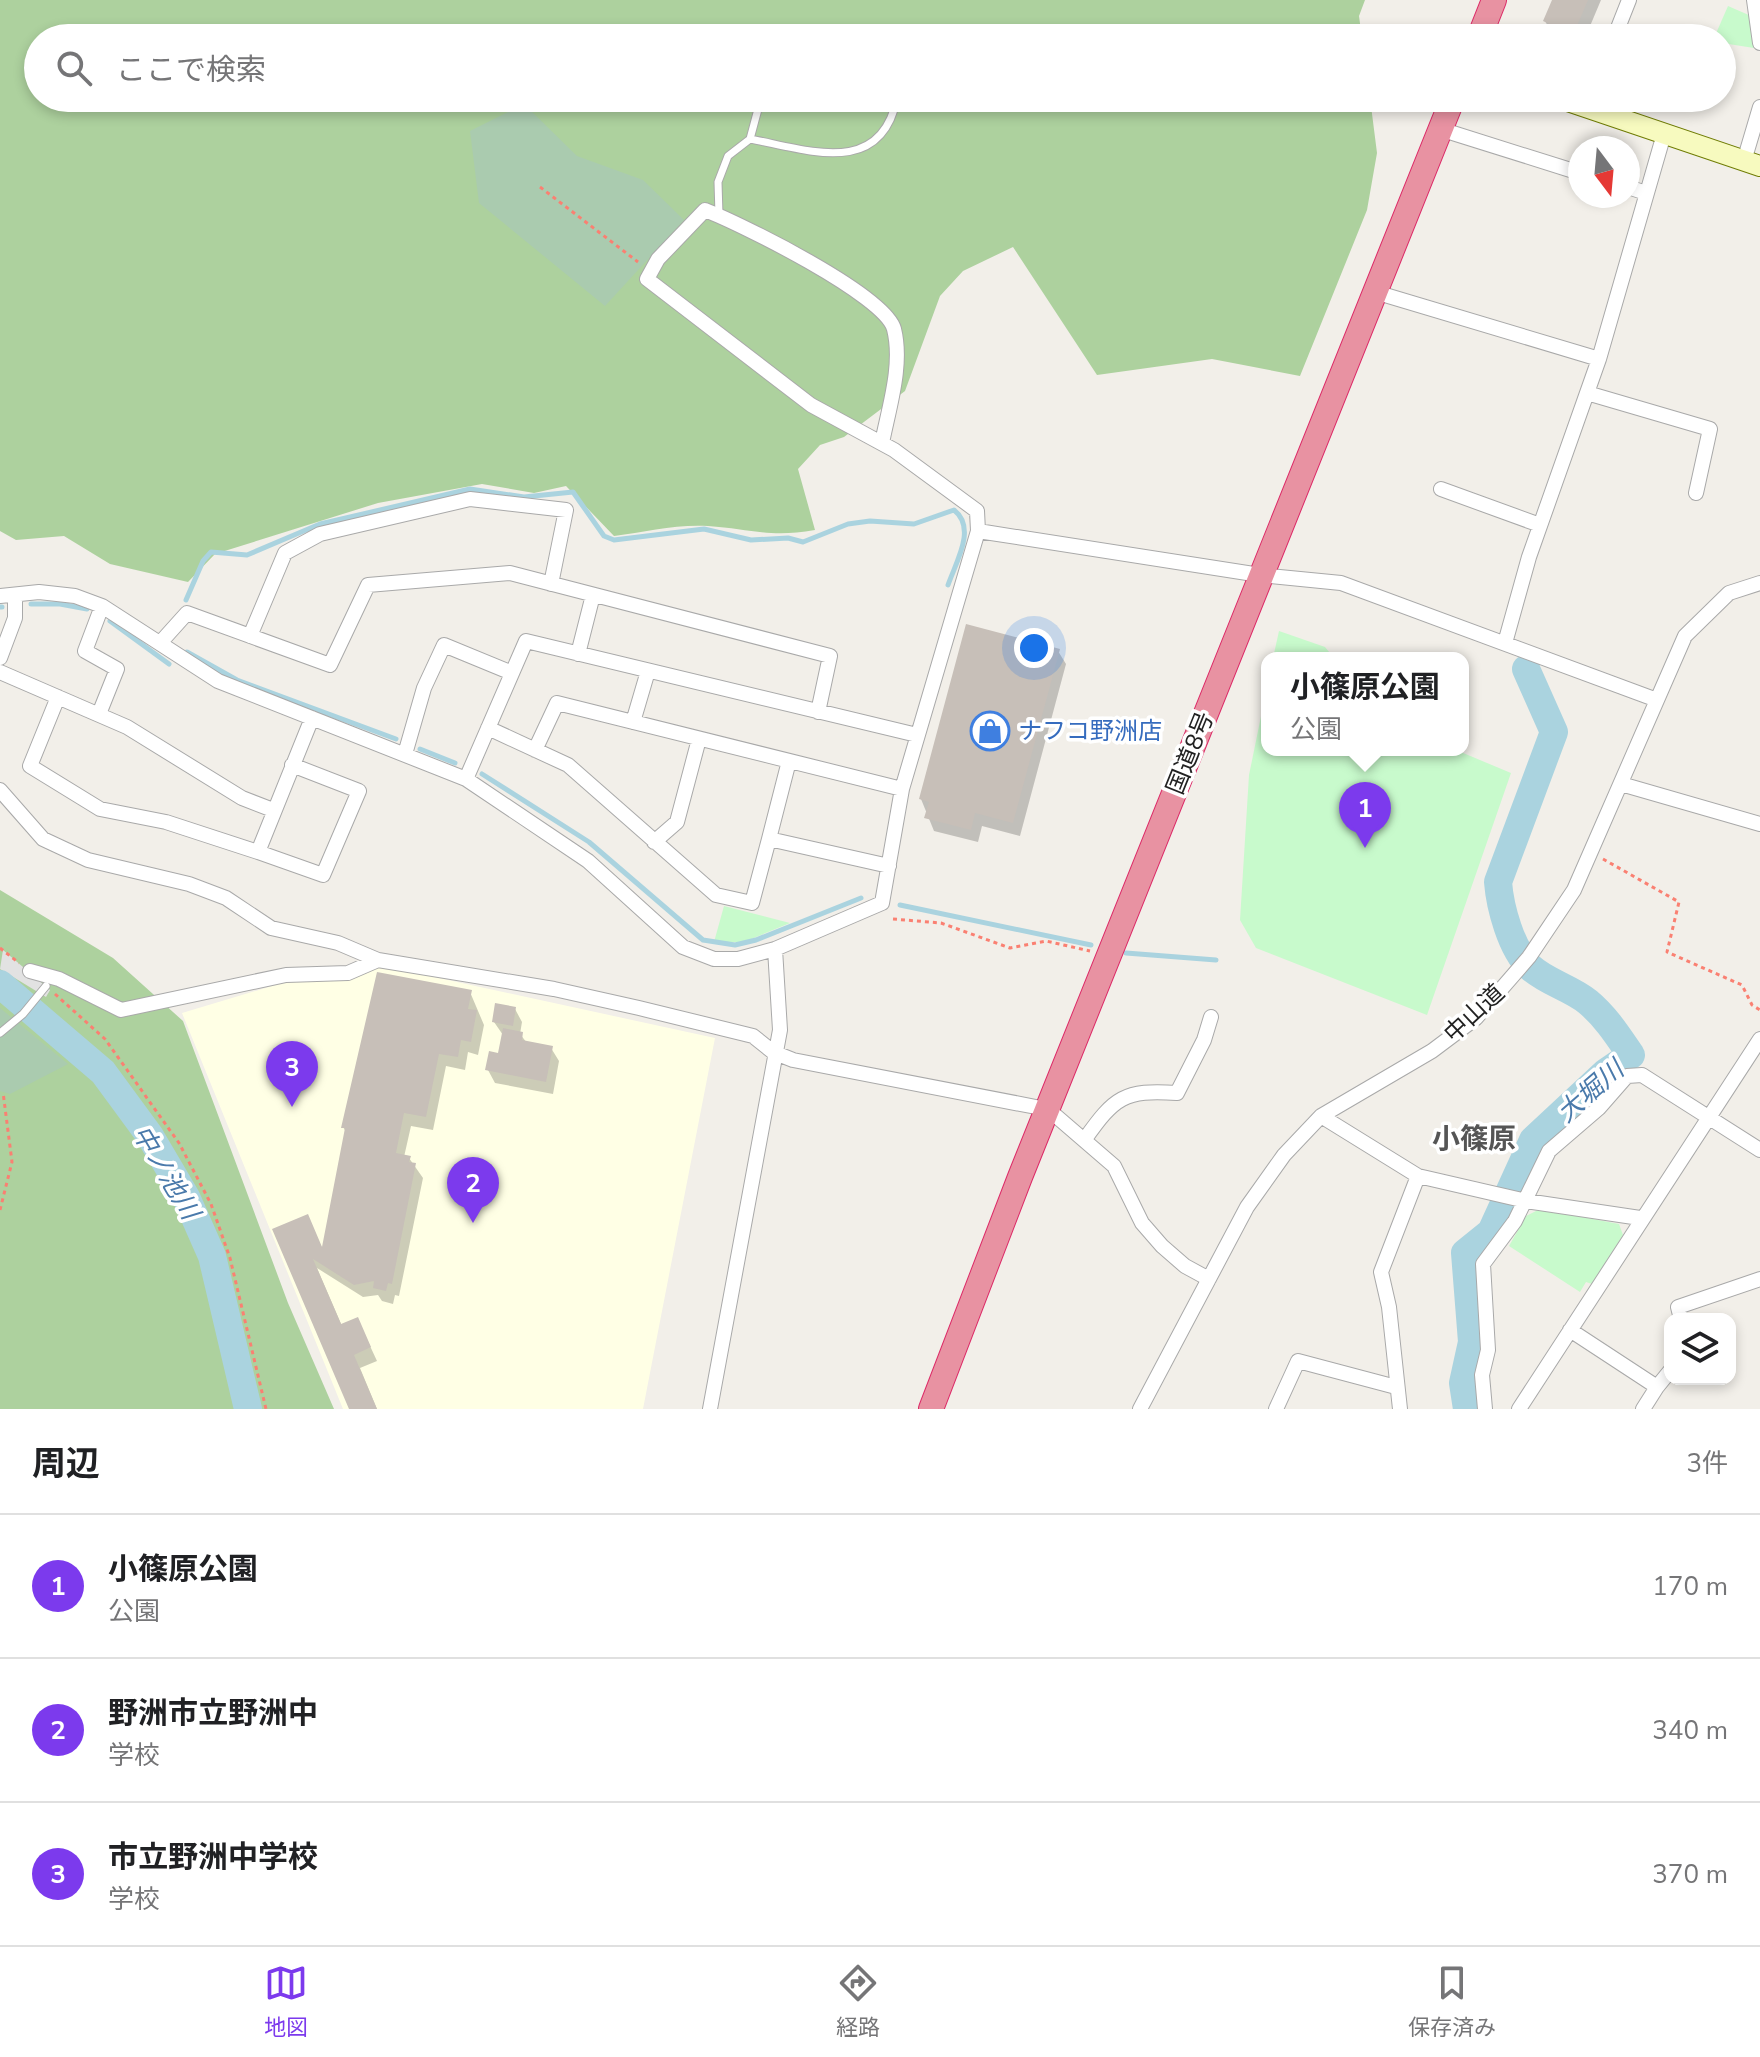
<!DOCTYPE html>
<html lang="ja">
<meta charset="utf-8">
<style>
:root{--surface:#fff;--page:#f2f2f2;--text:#202124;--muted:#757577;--line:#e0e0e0;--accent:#7c3aed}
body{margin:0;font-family:"Nunito Sans","Noto Sans JP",sans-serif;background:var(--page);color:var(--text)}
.controls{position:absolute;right:24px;bottom:24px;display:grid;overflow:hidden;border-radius:16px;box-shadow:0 4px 12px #0003}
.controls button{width:72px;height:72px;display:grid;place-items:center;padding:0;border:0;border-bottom:2px solid var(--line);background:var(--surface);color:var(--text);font:40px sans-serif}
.compass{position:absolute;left:1568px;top:136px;width:72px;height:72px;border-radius:50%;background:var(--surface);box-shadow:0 4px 12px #0003;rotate:164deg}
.you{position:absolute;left:1034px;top:648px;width:28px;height:28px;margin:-20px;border:6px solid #fff;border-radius:50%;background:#1a73e8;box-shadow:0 0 0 12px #1a73e833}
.badge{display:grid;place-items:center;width:52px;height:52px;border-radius:50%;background:var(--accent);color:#fff;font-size:26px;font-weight:700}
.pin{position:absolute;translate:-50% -66px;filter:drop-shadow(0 2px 4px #0008)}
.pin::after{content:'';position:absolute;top:42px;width:28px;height:24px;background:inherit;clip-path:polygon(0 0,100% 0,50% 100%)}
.popup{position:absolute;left:1261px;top:652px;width:208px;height:104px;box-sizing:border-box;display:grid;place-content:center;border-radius:16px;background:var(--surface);filter:drop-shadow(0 2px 6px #0005);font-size:26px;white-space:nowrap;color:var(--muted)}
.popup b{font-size:30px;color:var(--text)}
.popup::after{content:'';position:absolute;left:50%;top:100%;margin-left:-16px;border:16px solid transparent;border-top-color:var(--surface)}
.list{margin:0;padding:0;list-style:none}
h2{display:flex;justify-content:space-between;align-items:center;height:104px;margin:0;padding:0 32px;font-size:34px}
h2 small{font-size:26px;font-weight:400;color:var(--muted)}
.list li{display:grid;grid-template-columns:52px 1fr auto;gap:24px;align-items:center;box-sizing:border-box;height:144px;padding:0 32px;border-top:2px solid var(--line)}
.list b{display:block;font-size:30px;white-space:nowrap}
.list p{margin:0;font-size:26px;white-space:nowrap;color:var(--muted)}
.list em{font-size:26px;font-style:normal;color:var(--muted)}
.icon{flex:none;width:44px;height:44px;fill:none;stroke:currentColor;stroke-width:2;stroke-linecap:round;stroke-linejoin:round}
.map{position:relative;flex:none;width:1760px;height:1409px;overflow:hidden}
.search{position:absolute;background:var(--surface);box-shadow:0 4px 12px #0003;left:24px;right:24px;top:24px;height:88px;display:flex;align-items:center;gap:20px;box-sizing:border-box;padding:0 28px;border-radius:44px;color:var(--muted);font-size:30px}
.sheet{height:536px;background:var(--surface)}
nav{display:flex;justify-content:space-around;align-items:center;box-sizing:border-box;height:112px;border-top:2px solid var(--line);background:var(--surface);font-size:22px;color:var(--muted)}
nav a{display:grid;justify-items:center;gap:4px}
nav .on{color:var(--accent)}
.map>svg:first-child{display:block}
.education{fill:#ffffe5}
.forest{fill:#add19e}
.cemetery{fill:#aacbaf}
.park{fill:#c8facc}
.parking{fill:#e2e2e2}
.shadow{fill:#0003}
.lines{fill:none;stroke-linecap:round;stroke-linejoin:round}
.stream{stroke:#aad3df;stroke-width:5}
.river{stroke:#aad3df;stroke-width:28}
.building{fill:#c7bfb8}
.lane-casing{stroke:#a9a9a9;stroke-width:9}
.street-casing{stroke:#a9a9a9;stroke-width:16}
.secondary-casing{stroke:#707d05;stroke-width:22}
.highway-casing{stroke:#dc2a67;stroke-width:26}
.path{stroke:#fa8072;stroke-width:3;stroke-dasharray:4 4;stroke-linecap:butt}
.lane{stroke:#fff;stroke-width:7}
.street{stroke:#fff;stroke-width:14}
.secondary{stroke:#f7fabf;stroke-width:20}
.highway{stroke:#e892a2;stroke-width:24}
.labels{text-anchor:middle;stroke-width:7;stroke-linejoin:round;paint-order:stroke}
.shop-label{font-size:24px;fill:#366cbe;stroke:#fff;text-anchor:start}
.street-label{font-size:24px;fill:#222;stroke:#fff}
.water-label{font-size:26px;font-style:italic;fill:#4a7aab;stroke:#fff}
.quarter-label{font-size:28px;font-weight:bold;fill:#555;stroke:#fff}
</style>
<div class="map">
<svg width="1760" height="1409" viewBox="0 0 1760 1409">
<rect width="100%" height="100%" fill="#f2efe9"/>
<path class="education" d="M 379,965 L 715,1038 L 643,1409 L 343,1409 L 182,1013 L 292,980 L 332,981 Z"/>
<path class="forest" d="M 0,0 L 1365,0 L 1359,16 L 1362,38 L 38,38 L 38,98 L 1370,98 L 1377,153 L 1367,210 L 1300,376 L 1212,359 L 1097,375 L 1013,247 L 963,271 L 940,296 L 905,391 L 844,437 L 820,445 L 798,469 L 815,530 C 770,538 751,529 708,526 C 677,524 645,532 614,536 L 566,486 L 534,493 L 482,484 L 378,503 L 215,554 L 188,582 L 110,564 L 64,536 L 16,540 L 0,531 Z
M 0,890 L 113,958 L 183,1021 L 288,1303 L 334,1409 L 0,1409 Z"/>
<path class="cemetery" d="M 524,104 L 577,156 L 643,180 L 684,220 L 605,306 L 479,203 L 470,131 Z
M 0,1008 L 68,1064 L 10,1094 L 0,1091 Z"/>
<path class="park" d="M 1728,6 L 1751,16 L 1754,48 L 1722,43 L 1722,38 L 1714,38 Z
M 1279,631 L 1325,647 L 1334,658 L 1273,658 Z
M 1267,687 L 1267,750 L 1456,750 L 1511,773 L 1427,1015 L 1256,948 L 1240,920 L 1249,775 Z
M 724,906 L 790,923 L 744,942 L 714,942 Z
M 1540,1209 L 1619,1224 L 1623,1235 L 1592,1284 L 1586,1282 L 1580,1292 L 1509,1246 L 1526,1216 Z"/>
<path class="parking" d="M 3,950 L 50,990 L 46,997 L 0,969 Z"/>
<path class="shadow" d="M 1555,0 L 1601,0 L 1585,38 L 1553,35 L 1545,21 Z
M 1058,651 L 1066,664 L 1020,836 L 982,826 L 978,842 L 934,831 L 921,799 Z
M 470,992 L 484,1025 L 478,1055 L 468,1052 L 465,1070 L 446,1066 L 433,1130 L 411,1126 L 404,1157 L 409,1158 L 423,1178 L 399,1296 L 395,1295 L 393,1304 L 382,1301 L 378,1295 L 363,1297 L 317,1268 L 342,1326 L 358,1320 L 377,1361 L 360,1368 L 377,1409 L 351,1409 L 275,1230 L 307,1216 L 323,1250 L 346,1132 L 343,1127 Z
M 515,1009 L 522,1022 L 520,1034 L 527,1043 L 551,1048 L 559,1061 L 553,1094 L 495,1083 L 488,1070 L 499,1056 L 503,1035 L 494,1022 Z"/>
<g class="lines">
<path class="stream" d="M 186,600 L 203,561 L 211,552 L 247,555 L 320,524 L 470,489 L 524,497 L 573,492 L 604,536 L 614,540 L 704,529 L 751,540 L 788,538 L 803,542 L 848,524 L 870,521 L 914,524 L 954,510 C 977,528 956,562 948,585
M 31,604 L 60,604 L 87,609
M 0,607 L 2,607
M 110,621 L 169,664
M 187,652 L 237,680 L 396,739
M 420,749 L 455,763
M 482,774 L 589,842 L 703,940 L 735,945 L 756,940 L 861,898
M 900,905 L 1091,945
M 1126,953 L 1216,960"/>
<path class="river" d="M 0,984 L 103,1072 L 150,1136 L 186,1197 L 212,1256 L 248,1409
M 1467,1409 L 1463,1383 L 1472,1342 L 1465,1253 L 1491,1232 L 1533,1140 L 1606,1072 L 1631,1055 C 1618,1036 1606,1017 1588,1002 C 1571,988 1546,982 1530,967 C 1511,949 1500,907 1498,882 L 1554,732 L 1526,669"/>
</g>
<path class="building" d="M 1552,0 L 1588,0 L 1573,35 L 1543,21 Z
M 966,624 L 1060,649 L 1013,823 L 975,813 L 971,830 L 924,818 L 929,802 L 919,799 Z
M 377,972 L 472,990 L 468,1009 L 477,1010 L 471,1042 L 461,1040 L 458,1057 L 439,1054 L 426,1117 L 404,1113 L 396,1153 L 411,1156 L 409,1162 L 416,1163 L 392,1284 L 388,1283 L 386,1291 L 373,1288 L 374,1281 L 354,1285 L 313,1259 L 341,1324 L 358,1317 L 371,1347 L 354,1355 L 377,1409 L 349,1409 L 272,1229 L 308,1214 L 322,1247 L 345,1128 L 341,1128 Z
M 495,1003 L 516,1007 L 513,1026 L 492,1022 Z
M 503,1028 L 523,1032 L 522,1040 L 553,1046 L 546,1082 L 485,1070 L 489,1051 L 498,1053 Z"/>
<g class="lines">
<g class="lane-casing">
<path id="lane" d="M 750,139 C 808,150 881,178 897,98
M 719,215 L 718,182 L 728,156 L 750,139 L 761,98
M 0,1033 L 23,1014 L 46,986"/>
</g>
<g class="street-casing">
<path id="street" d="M 1754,0 L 1760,43
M 1614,38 L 1629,0
M 1440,129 L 1580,173
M 1744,161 L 1760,107
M 1628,187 L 1646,193
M 1375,292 L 1599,359
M 1587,393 L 1710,429 L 1696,493
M 1441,489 L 1540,525
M 978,531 L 1260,575 L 1341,583 L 1657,700
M 0,596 L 39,592 L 75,596 L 102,606 L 218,681 L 466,779 L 588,861 L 683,947 L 714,959 L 738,959 L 775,949 L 882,903 L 902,789 L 978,531 L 977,511 L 894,450 L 811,405 L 647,279 L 658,259 L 705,210 C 741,224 885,295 894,329 C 903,365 889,407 882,443
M 250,636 L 285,553 L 320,534 L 470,499 L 566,510 L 551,584
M 160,643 L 187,613 L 330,665 L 368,585 L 510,573 L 830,656 L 818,712
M 1505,643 L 1529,557 L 1599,359 L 1664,134
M 578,654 L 593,595
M 0,658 L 15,618 L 15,595
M 0,672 L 127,727 L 242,798 L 273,810
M 58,697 L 30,766 L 100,809 L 166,822 L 258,852 L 312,718
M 99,714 L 117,669 L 85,651 L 102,606
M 633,722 L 648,671
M 488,728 L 568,765 L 716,895 L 752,903 L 769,839 L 889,866
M 535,750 L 557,703 L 902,789
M 405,754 L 424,688 L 444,645 L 512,673
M 466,779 L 526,641 L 917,735
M 1621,784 L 1760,824
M 0,790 L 43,839 L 88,860 L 189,884 L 226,898 L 271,928 L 338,943 L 378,960 L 554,989 L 639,1008 L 753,1036 L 773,1052 L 793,1060 L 1036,1107 L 1056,1116 L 1114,1166 L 1142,1223 L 1162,1246 L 1185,1266 L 1209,1279
M 769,839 L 789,761
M 654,842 L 677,822 L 699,739
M 258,852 L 323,875 L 359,791 L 292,765
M 30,971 L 59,979 L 121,1010 L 286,975 L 348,973 L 378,960
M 1321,1116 L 1418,1176 L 1526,1201 L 1640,1218
M 1085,1139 C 1114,1098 1124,1089 1177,1093 L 1204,1040 L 1211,1017
M 1681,1319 L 1678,1307 L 1760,1279
M 1570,1330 L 1657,1387 L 1670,1371
M 710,1409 L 780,1030 L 775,949
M 1140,1409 L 1247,1207 L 1284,1155 L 1321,1116 L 1432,1051 L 1476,1018 L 1529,957 L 1574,890 L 1685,636 L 1729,593 L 1760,583
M 1276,1409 L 1298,1361 L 1396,1387
M 1400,1409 L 1389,1307 L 1381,1272 L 1418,1176
M 1485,1409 L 1482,1375 L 1488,1350 L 1483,1264 L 1515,1221 L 1549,1151 L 1599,1108 L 1627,1076 L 1642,1075 L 1760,1150
M 1519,1409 L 1760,1039
M 1643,1409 L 1657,1387"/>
</g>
<g class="secondary-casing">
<path id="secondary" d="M 1559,98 L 1760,166"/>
</g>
<g class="highway-casing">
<path id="highway" d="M 1479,38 L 1494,0
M 931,1409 L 1020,1177 L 1453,98"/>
</g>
<path class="path" d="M 540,187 L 638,262
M 1603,859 L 1679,902 L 1667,952 L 1742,985 L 1752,1005 L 1760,1010
M 893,919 L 941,923 L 1010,948 L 1046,941 L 1090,951
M 0,948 L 19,963
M 55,994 L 105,1039 L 179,1143 L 211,1204 L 230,1258 L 266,1409
M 0,1210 L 12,1162 L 3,1092"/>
<use href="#lane" class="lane"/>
<use href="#street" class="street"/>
<use href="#secondary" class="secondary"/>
<use href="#highway" class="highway"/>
</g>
<defs>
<g id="shop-ring" transform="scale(2)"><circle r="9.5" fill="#fff" stroke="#3f7fe0" stroke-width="1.5"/><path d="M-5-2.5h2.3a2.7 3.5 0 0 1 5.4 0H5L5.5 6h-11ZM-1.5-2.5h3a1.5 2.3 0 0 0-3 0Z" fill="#3f7fe0"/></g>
</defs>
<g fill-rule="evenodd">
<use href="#shop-ring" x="990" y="731"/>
</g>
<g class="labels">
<g class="shop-label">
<text x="1018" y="739">ナフコ野洲店</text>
</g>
<g class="street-label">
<text transform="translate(1190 753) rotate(-68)" y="8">国道8号</text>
<text transform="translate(1474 1013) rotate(-43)" y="8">中山道</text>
</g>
<g class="water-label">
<text transform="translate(1590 1091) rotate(-41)" y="9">大堀川</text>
<text transform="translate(166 1172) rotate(59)" y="9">中ノ池川</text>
</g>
<g class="quarter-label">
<text x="1474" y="1148">小篠原</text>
</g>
</g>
</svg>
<div class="controls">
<button><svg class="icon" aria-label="layers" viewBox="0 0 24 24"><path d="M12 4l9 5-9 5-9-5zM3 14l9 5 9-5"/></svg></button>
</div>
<svg class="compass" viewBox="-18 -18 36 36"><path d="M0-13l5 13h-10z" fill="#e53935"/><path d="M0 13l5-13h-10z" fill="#757577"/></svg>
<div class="you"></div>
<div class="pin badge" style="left:1365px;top:848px">1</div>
<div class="popup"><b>小篠原公園</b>公園</div>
<div class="pin badge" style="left:473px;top:1223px">2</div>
<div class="pin badge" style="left:292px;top:1107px">3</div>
<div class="search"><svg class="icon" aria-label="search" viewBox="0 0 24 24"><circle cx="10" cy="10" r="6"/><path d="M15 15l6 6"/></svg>ここで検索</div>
</div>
<section class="sheet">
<h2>周辺<small>3件</small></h2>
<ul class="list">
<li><span class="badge">1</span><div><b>小篠原公園</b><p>公園</p></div><em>170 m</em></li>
<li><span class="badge">2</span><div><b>野洲市立野洲中</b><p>学校</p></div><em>340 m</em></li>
<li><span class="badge">3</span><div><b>市立野洲中学校</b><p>学校</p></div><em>370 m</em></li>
</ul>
</section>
<nav>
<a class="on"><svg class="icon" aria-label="map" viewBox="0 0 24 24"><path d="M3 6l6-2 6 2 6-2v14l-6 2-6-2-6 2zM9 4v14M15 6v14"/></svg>地図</a>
<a><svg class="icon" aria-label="directions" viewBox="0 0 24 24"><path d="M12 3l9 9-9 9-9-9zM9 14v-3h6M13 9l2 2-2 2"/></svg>経路</a>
<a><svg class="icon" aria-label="saved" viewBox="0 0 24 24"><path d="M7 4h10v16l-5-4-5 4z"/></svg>保存済み</a>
</nav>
